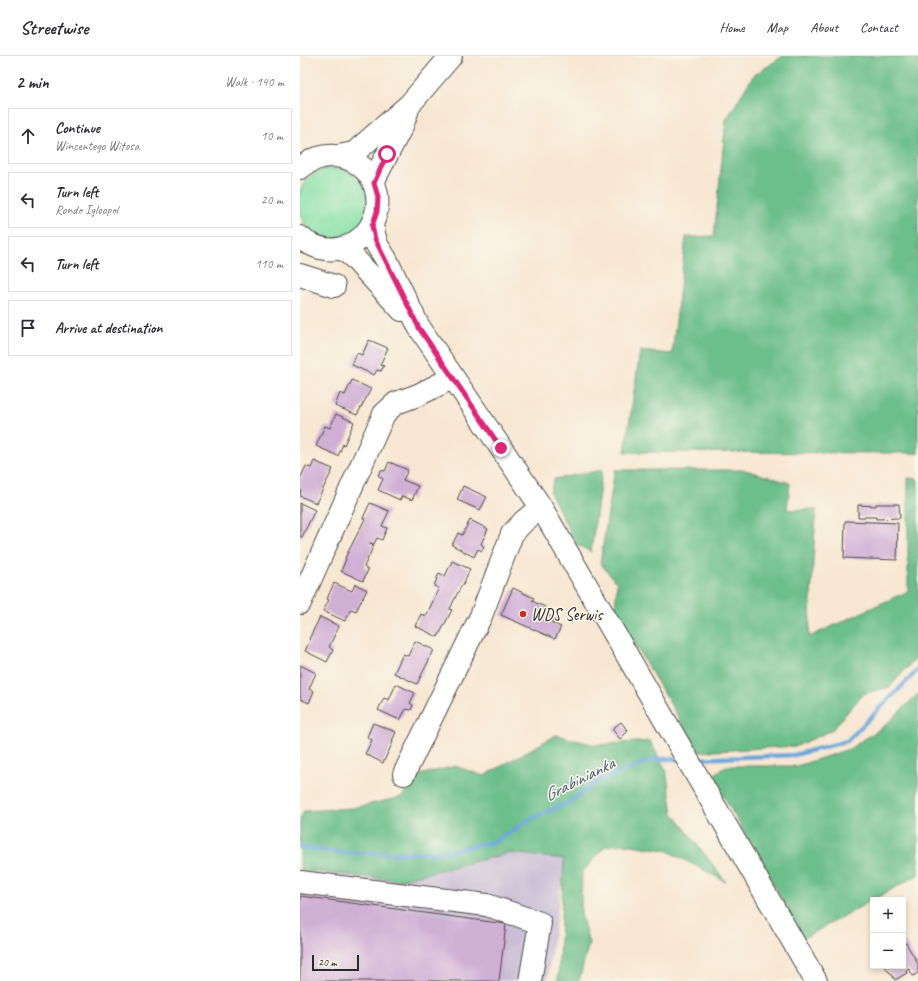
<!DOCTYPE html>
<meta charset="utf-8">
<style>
:root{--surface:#fff;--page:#f7f7f7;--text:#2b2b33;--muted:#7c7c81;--line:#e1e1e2}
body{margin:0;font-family:Caveat,sans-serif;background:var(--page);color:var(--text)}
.controls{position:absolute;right:12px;bottom:12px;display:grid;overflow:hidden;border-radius:0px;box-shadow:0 2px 6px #0003}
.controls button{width:36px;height:36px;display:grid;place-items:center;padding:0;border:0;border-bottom:1px solid var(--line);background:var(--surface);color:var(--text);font:20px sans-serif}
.scale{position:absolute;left:12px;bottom:10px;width:47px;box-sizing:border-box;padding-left:4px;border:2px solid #2b2b2b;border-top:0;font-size:11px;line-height:14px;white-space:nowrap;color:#2b2b2b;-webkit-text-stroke:3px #fbf7ec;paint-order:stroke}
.stop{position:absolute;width:12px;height:12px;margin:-9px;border:3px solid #db2777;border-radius:50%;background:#fff}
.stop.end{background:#db2777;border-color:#fff;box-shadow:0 1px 4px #0008}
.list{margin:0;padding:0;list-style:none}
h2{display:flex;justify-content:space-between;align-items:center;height:52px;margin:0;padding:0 16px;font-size:17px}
h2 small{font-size:13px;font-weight:400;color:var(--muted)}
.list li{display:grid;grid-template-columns:26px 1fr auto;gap:12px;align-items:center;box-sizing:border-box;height:56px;margin:0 8px 8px;padding:0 8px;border:1px solid var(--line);border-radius:0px}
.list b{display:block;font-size:15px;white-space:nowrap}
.list p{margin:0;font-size:13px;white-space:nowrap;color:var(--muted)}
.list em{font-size:13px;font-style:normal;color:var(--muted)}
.icon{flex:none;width:22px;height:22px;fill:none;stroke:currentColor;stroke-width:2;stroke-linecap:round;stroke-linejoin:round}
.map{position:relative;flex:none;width:618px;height:925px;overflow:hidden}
header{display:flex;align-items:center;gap:24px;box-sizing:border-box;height:56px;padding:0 20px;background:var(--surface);border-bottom:1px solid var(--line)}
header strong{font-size:19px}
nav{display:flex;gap:22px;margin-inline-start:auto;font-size:14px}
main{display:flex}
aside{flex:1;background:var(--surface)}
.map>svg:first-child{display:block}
.industrial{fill:#cabfd6}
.green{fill:#86e0a5;stroke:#588668}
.forest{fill:#6cbe8a;stroke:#4c745a}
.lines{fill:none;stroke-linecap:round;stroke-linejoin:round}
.stream{stroke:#69a6da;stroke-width:4.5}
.building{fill:#d0afd5}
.minor-casing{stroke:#4a4744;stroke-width:24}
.minor{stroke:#fff;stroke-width:22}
.route{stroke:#db2777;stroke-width:5}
.poi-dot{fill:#c8321e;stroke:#fbf7ec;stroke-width:1.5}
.labels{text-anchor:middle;stroke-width:3;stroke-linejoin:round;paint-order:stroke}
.poi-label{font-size:17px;fill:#2b2b2b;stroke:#fbf7ec;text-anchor:start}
.water-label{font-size:18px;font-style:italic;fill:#445c71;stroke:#fbf7ec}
</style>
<header>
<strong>Streetwise</strong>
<nav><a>Home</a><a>Map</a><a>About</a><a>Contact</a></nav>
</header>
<main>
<aside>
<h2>2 min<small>Walk · 140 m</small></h2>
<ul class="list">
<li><svg class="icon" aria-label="ahead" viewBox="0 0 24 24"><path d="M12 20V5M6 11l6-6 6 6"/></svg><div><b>Continue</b><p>Wincentego Witosa</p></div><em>10 m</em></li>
<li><svg class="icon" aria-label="left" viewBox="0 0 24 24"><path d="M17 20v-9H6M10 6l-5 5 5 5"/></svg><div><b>Turn left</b><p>Rondo Igloopol</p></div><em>20 m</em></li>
<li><svg class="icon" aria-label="left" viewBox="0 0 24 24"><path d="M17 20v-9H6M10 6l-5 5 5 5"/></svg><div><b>Turn left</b></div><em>110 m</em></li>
<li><svg class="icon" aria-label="arrive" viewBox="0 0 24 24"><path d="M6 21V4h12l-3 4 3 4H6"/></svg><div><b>Arrive at destination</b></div></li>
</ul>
</aside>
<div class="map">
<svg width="618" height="925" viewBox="0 0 618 925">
<rect width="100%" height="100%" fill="#fbf7ec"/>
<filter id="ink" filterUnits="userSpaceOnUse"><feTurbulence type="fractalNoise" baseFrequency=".025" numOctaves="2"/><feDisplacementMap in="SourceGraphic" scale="8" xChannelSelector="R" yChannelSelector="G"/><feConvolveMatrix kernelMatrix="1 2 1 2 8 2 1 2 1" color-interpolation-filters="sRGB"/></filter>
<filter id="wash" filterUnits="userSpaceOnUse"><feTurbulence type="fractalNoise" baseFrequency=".012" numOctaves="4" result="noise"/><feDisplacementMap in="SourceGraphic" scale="16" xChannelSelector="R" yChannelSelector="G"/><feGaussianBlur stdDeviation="0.9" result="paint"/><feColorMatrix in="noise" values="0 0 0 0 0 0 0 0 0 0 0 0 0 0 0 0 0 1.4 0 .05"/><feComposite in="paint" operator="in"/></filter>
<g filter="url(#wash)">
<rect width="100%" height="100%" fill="#f7e7d2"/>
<path class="industrial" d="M 210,797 L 265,803 L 247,925 L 0,925 L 0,814 L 98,824 Z"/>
<path class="green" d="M-2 147a35 35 0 1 1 70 0a35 35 0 1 1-70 0Z"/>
<path class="forest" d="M 483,0 L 618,0 L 618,398 L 612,397 L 325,396 L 340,295 L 372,298 L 386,181 L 414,180 L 426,64 L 453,20 Z
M 302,414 L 302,415 L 291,496 L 276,488 L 250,436 L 254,423 Z
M 315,414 L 445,414 L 490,427 L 487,454 L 516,453 L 509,581 L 608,535 L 608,422 L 617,423 L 618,425 L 618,599 L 590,631 L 563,638 L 532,674 L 497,690 L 399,696 L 315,555 L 317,527 L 300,507 Z
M 618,638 L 618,819 L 504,882 L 412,720 L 426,710 L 497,710 L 549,693 L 583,671 Z
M 256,679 L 295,689 L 350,685 L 366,714 L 373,757 L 426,826 L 366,794 L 323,788 L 305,790 L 282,817 L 281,858 L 289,887 L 279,925 L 258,925 L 264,803 L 210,797 L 98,824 L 0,814 L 0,764 L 4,755 L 53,752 L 102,741 L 115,720 L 155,710 L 184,720 Z"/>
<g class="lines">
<path class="stream" d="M 395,703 L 494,699 L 547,685 L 618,614
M 0,791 L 44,797 L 136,797 L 194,786 L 232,762 L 270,746 L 295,726 L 354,703 L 380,703"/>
</g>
<g id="blocks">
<path class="building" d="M 69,284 L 88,292 L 80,309 L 84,310 L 81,315 L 77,314 L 74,319 L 52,309 L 57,297 L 62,299 Z
M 52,324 L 71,333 L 57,359 L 35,350 L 40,337 L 45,339 Z
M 36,358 L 54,366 L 44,389 L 43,388 L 38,400 L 16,390 L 25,370 L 30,372 Z
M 14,405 L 33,413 L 16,447 L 0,440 L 1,433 L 0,432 L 0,423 L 6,410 L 11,412 Z
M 89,406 L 108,414 L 103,424 L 118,430 L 112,444 L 102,440 L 100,444 L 78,434 L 83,423 L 78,419 L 81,414 L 85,415 Z
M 163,430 L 187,441 L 180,454 L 157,444 Z
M 0,447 L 15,454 L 2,481 L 0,481 Z
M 70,447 L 89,455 L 82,470 L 87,472 L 82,484 L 77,482 L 74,488 L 69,487 L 74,489 L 64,511 L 68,514 L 63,525 L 41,515 L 46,503 L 45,502 L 65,463 L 63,462 Z
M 576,448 L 599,448 L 600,462 L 576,463 L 576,461 L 558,461 L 558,449 L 576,450 Z
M 170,464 L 188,473 L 181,488 L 184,490 L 182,495 L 178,493 L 174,501 L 152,489 L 158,477 L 162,479 Z
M 545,465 L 598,467 L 597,504 L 544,502 Z
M 152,505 L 170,513 L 163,529 L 162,529 L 156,540 L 150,553 L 152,554 L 138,581 L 115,570 L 121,558 L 126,560 L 139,532 L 134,530 L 139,517 L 145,520 Z
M 34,527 L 52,535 L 55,528 L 67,534 L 56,555 L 51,553 L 45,565 L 23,555 L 29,544 L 27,543 Z
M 213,532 L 234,542 L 232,545 L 245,551 L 243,557 L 254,562 L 252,567 L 261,571 L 255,583 L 201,559 Z
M 20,561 L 39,570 L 29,591 L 33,594 L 27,606 L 5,595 L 10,584 L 9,583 Z
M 115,585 L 134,594 L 117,628 L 94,617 L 103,598 L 108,600 Z
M 0,609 L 16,617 L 9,633 L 14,635 L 9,647 L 0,643 Z
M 96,628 L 115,637 L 110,647 L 113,649 L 111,654 L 106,653 L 100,664 L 78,654 L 84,642 L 89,644 Z
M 321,666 L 328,675 L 320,683 L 312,673 Z
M 73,667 L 96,676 L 92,685 L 93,686 L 83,707 L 65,698 L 72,684 L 67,681 Z
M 0,840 L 206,868 L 199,925 L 0,925 Z
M 606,887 L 618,908 L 618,917 L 613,920 L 609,913 L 606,915 L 607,917 L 595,924 L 591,917 L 589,916 L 585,910 L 603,910 L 603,888 Z"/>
</g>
</g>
<g filter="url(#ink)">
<use href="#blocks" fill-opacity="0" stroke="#4a4744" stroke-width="1"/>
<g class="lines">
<g class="minor-casing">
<path id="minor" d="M 38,100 L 54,97 L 110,48 L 151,0
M 0,112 C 14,101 29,97 46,102 C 55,105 65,112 70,120 C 95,160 53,210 10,188 C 6,187 3,183 0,181
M 74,127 L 75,122 L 102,70 L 108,53
M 72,170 L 77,189 L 86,203 L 119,271 L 241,451 L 516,925
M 42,192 L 54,202 L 102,254
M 0,219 L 34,230
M 0,547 L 84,358 L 96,347 L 118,339 L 152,322
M 104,718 L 181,560 L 212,478 L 223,466 L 241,451
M 0,826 L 187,849 L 240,867 L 230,925"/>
</g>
<use href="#minor" class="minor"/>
</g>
</g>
<g class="lines" filter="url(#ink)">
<path class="route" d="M 87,98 L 74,127 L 78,141 L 77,156 L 72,170 L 75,183 L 119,272 L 201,392"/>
</g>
<circle class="poi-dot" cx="223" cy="558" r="4"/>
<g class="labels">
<g class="poi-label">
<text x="231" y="564">WDS Serwis</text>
</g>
<g class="water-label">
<text transform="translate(279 723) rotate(-27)" y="6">Grabinianka</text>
</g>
</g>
</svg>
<div class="controls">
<button>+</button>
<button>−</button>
</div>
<div class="scale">20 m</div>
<div class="stop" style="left:87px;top:98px"></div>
<div class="stop end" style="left:201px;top:392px"></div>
</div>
</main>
